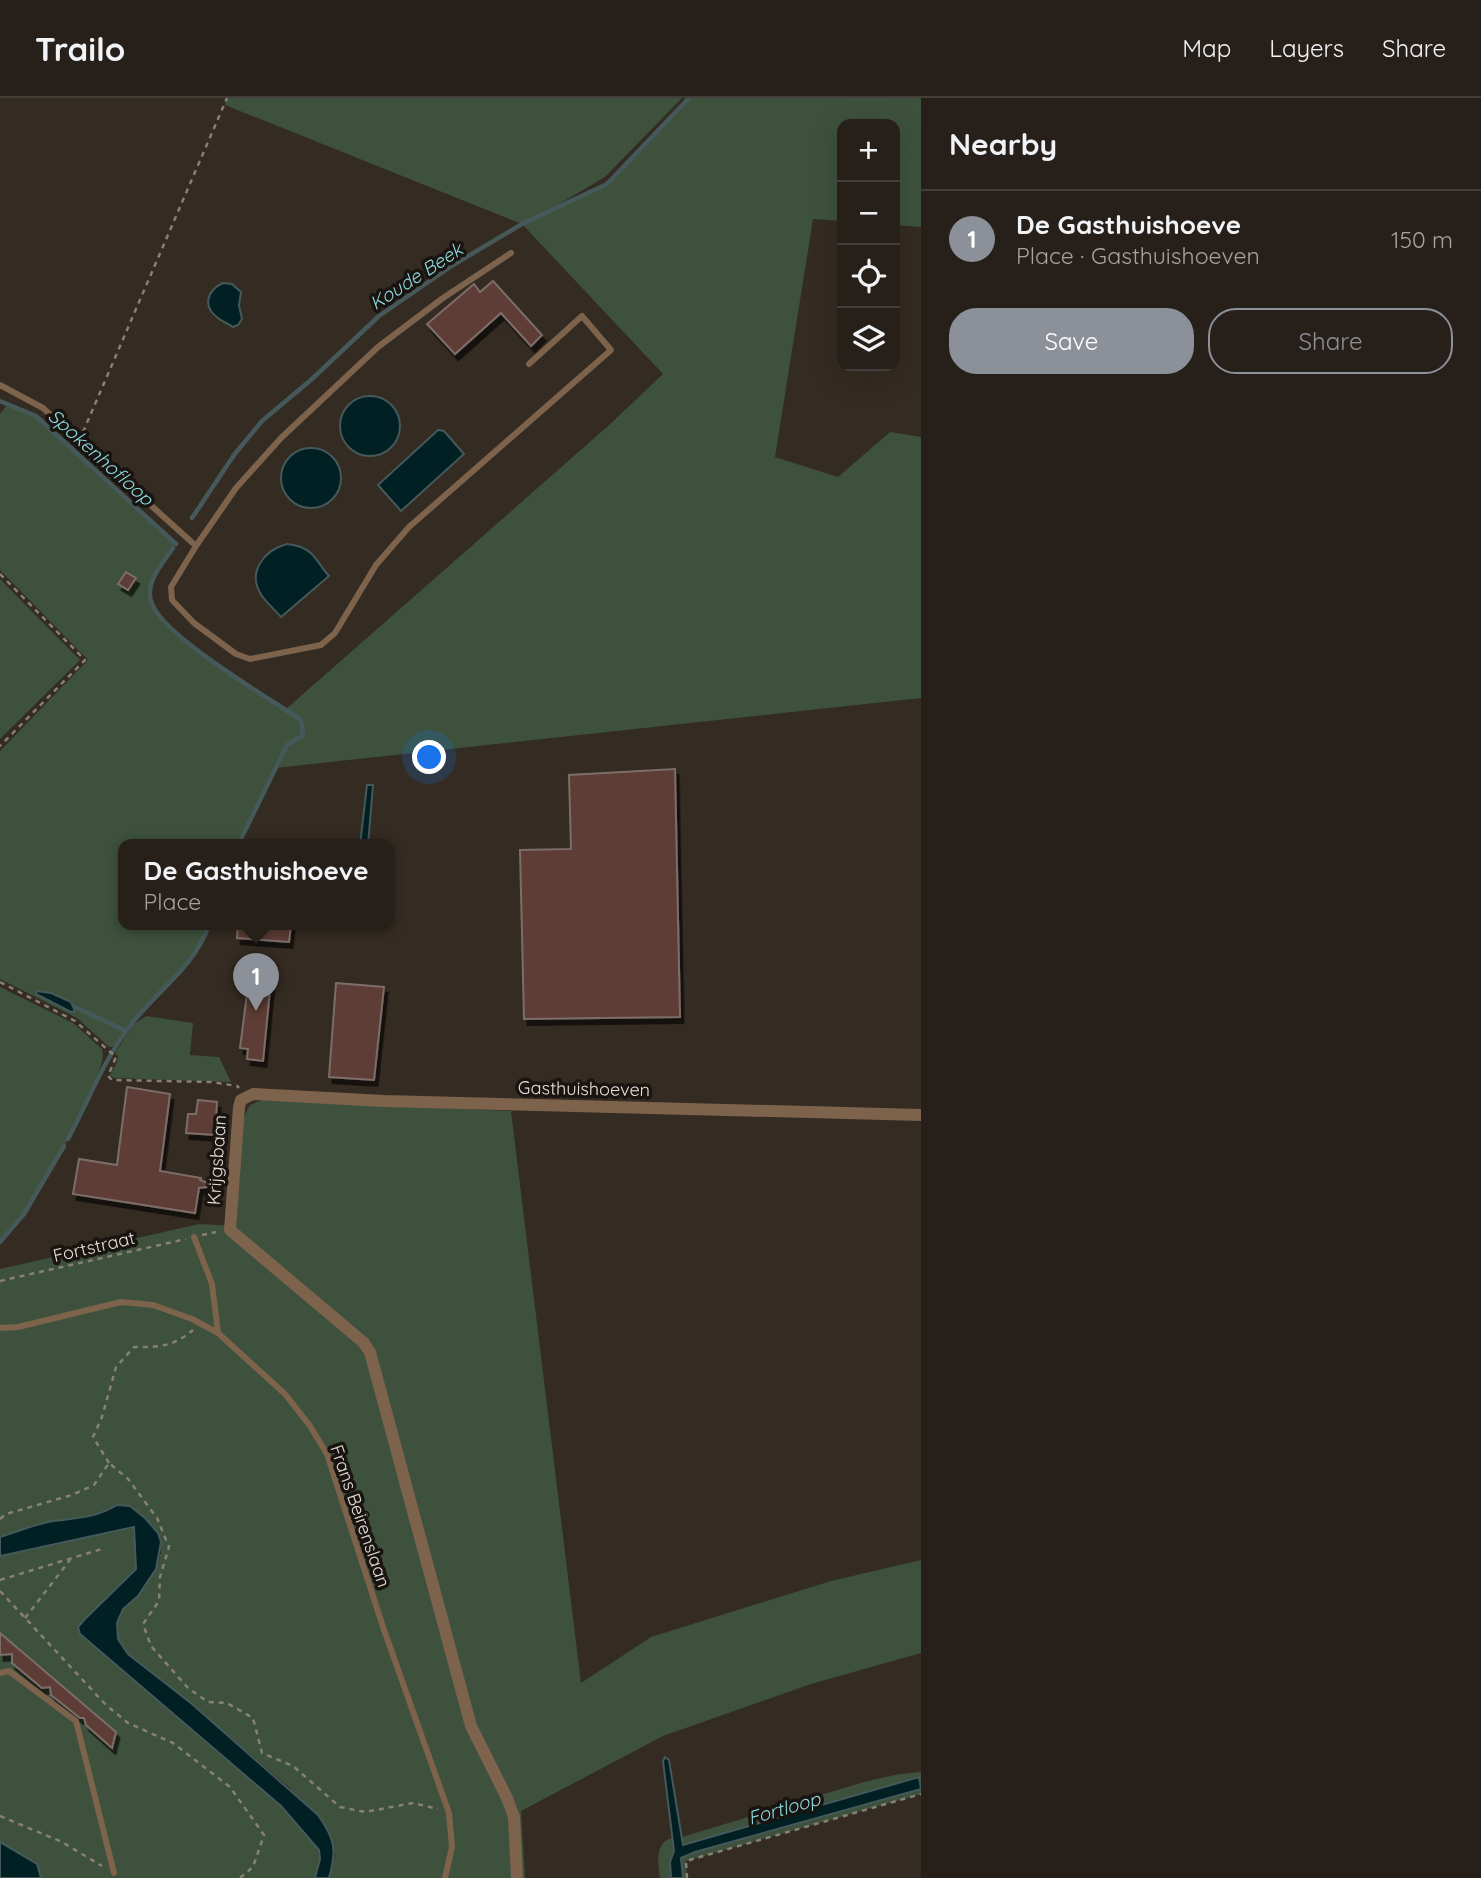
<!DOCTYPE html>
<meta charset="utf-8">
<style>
:root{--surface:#27201a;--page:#332d27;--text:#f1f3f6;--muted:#a4a3a2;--line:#433e39;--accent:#8c9099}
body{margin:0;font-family:Quicksand,sans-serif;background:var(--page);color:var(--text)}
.controls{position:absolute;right:21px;top:21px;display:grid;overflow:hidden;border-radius:14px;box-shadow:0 7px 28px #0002}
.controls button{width:63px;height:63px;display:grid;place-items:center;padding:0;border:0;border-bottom:2px solid var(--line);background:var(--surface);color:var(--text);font:35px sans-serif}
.you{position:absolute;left:430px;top:660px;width:24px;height:24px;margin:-18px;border:5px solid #fff;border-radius:50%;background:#1a73e8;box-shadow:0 0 0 10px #1a73e833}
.badge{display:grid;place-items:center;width:46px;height:46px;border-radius:50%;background:var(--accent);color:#fff;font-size:23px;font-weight:700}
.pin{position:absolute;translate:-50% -58px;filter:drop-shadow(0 2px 4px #0008)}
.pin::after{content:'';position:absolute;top:37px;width:24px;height:21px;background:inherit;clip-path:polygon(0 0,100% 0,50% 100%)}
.popup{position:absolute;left:118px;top:741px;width:276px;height:91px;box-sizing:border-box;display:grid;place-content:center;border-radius:14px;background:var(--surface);filter:drop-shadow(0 2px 5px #0005);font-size:23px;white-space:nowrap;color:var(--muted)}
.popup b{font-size:26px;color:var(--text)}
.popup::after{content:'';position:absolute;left:50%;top:100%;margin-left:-14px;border:14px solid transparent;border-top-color:var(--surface)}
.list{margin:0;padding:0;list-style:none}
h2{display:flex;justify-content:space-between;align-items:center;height:91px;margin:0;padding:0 28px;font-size:30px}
h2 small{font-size:23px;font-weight:400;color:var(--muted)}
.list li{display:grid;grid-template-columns:46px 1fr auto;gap:21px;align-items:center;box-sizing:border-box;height:98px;padding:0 28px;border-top:2px solid var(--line)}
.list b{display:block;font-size:26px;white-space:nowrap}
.list p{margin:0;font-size:23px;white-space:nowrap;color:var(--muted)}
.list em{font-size:23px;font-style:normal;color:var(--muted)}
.actions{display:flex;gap:14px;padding:21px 28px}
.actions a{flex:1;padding:16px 0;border:2px solid var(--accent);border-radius:28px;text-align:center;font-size:24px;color:var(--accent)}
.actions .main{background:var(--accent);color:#fff}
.icon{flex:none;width:38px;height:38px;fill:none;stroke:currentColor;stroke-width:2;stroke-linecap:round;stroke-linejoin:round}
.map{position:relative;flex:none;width:921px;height:1780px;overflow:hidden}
header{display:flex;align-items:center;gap:42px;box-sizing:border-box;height:98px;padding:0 35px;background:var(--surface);border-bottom:2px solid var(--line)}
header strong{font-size:33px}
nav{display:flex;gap:38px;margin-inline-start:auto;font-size:24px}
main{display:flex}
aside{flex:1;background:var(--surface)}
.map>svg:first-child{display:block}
.green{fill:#3d513d}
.water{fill:#012023;stroke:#46595a;stroke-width:2}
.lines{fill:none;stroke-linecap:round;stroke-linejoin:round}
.stream{stroke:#46595a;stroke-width:4.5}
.building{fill:#5d3d36;stroke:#7d6d69;stroke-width:2;filter:url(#shadow)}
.path{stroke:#888078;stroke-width:2.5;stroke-dasharray:5 5;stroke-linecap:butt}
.lane{stroke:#7d634c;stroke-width:6}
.street{stroke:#7d634c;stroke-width:12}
.labels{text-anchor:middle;stroke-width:7;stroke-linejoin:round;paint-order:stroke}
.street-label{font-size:18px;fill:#e6dfd9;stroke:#191410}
.water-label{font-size:19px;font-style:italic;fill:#8cdae0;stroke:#191410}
</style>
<header>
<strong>Trailo</strong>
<nav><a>Map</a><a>Layers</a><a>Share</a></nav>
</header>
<main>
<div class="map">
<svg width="921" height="1780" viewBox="0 0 921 1780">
<defs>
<filter id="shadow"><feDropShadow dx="3.5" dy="6" stdDeviation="0" flood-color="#0009"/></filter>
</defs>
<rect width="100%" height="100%" fill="#342b22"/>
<path class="green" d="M 227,0 L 682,0 L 605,79 L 544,115 L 607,86 L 689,0 L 921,0 L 921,129 L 895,127 L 895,26 L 842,26 L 842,123 L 813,121 L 775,359 L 838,379 L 890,334 L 921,339 L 921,600 L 275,670 L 262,701 L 238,747 L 123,747 L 123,827 L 209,827 C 195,869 158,893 131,926 C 125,933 121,942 116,949 L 109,949 L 77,920 L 0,881 L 0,653 L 88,562 L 0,472 L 0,316 L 6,308 L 36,318 L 176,446 C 165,461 149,479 150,499 C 152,532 257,592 286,611 L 608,328 L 663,276 L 522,126 L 225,7 Z
M 0,481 L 80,562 L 0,641 Z
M 0,889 L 73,925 L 102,951 C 111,973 41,1091 25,1114 C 18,1124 8,1132 0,1142 Z
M 146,918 L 193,925 L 190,957 L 219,959 L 231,984 L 114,980 L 110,977 L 117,964 L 118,958 L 115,955 L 133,927 Z
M 262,1002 L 511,1013 L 581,1585 L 651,1539 L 831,1483 L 921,1462 L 921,1555 L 811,1586 L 663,1638 L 521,1713 L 525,1780 L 329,1780 L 335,1757 L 290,1690 L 192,1606 L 128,1556 L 118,1541 L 116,1525 L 123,1511 L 138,1498 L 156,1472 L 161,1454 L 158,1435 L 145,1420 L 130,1408 L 117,1407 L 104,1415 L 86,1420 L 31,1429 L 0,1439 L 0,1171 L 199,1126 L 236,1128 L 243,1020 L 250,1007 Z
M 128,1429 L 134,1429 L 135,1431 L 136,1470 L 80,1536 L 281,1708 L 319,1752 L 320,1761 L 315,1780 L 0,1780 L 0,1458 Z
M 921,1674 L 921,1696 L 686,1763 L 687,1780 L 660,1780 C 657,1760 655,1738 682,1739 L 864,1684 L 899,1676 Z"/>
<path class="water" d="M 223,185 L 232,186 L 241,194 L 239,207 L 242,221 L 238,227 L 233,229 C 228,225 222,224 218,220 C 202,209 207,192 223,185 Z
M340 328a30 30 0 1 1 60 0a30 30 0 1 1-60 0Z
M 438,332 L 444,333 L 464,356 L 401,413 L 378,387 Z
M281 380a30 30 0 1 1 60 0a30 30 0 1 1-60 0Z
M 287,446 C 315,449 315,463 329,478 L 281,519 C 275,512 267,505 262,498 C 246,475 264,452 287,446 Z
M 367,687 L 373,687 L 368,747 L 360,747 Z
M 37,893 L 51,895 L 71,904 L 75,913 L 71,914 L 36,896 Z
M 117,1407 L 130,1408 L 145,1420 L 158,1435 L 161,1444 L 156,1471 L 138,1498 L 123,1511 L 117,1525 L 118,1541 L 128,1556 L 192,1606 L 318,1717 C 335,1741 337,1752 329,1780 L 315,1780 L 320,1761 L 319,1752 L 281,1708 L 80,1536 L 78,1529 L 85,1521 L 136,1471 L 134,1429 L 0,1458 L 0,1439 C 17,1434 35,1426 53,1423 C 76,1420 96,1420 117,1407 Z
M 665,1659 L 669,1662 L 683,1747 L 919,1679 L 921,1691 L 695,1754 L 681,1760 L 683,1780 L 671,1780 L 670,1764 L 674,1753 L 663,1663 Z
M 0,1744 L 37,1766 L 41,1780 L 0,1780 Z"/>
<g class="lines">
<path class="stream" d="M 0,303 L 36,318 L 176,446
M 192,420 L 234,357 L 262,323 L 312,281 L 379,218 L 453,167 L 522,126 L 607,86 L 689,0
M 173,450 C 163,465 145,484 151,503 C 160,537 269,600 301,622 L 303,637 L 287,647 L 238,747
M 75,909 L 126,933
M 68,1041 C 89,1002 103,963 130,928 C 156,893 194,870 209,827
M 0,1144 L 24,1116 L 64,1048"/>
</g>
<path class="building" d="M 493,183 L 542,237 L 531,248 L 501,215 L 455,256 L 427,226 L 474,186 L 480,194 Z
M 126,474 L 136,480 L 128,492 L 118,486 Z
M 675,671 L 680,919 L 524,921 L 520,752 L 571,751 L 569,677 Z
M 238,827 L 291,827 L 289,844 L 237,840 Z
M 249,880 L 271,882 L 263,963 L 247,961 L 248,951 L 240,950 Z
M 336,885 L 384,889 L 374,982 L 329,979 Z
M 127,989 L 170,996 L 160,1073 L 201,1080 L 200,1082 L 215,1088 L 199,1090 L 195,1115 L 73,1096 L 79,1061 L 117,1067 Z
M 198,1002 L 217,1004 L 215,1037 L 186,1035 L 188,1016 L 196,1016 Z
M 0,1535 L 116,1634 L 112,1650 L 86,1627 L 84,1620 L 80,1620 L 51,1597 L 50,1589 L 42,1590 L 12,1565 L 12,1556 L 0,1557 Z"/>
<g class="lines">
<path class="path" d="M 83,334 L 227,0
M 0,476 L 85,562 L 0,648
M 0,884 L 75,923 L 116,959 L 108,978 L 112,982 L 211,984 L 237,988 L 239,990
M 202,1137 L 216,1134
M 0,1183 L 186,1141
M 109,1365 L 93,1339 L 102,1319 L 116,1269 L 134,1249 C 161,1249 172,1249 193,1232
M 0,1421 L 6,1416 L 72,1397 L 94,1387 L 109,1365 L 128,1381 L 157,1420 L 169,1449 L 160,1479 L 159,1503 L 143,1526 L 151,1548 L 188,1590 L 208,1604 L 227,1605 L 253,1620 L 262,1655 L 293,1668 L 340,1709 L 365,1714 L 413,1705 L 438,1711
M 0,1482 L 105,1450
M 0,1493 L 106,1607 L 128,1625 L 173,1645 L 230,1689 L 264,1737 L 253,1769 L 240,1780
M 25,1520 L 70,1462
M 0,1718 L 62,1744 L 102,1768
M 687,1780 L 686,1763 L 921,1696"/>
<path class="lane" d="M 511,155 L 443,200 L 378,249 L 281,340 L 236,390 L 196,448 L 171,489 L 172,502 L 194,525 L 236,556 L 250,561 L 321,547 L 335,535 L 376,467 L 409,429 L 611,252 L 582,218 L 529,266
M 0,287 L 43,310 L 196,448
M 194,1139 L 212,1186 L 218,1235
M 0,1230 L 18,1229 L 121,1204 L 153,1207 L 192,1221 L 218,1235 L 285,1296 L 310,1328 L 327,1356 L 383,1529 L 449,1715 L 452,1749 L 445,1780
M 0,1575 L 9,1573 L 76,1623 L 114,1775"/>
<path class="street" d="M 517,1780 L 514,1719 L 507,1700 L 471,1628 L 370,1254 L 363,1244 L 230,1132 L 239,1009 L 241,1002 L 253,996 L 384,1003 L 921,1017"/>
</g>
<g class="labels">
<g class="street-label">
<text transform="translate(584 991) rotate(1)" y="6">Gasthuishoeven</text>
<text transform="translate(217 1062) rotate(-86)" y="6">Krijgsbaan</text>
<text transform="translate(94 1149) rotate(-13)" y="6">Fortstraat</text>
<text transform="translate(360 1418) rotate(71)" y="6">Frans Beirenslaan</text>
</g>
<g class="water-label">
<text transform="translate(416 178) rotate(-33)" y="7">Koude Beek</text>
<text transform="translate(101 359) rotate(42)" y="7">Spokenhofloop</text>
<text transform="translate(784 1710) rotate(-16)" y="7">Fortloop</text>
</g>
</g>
</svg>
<div class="controls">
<button>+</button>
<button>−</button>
<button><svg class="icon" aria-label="locate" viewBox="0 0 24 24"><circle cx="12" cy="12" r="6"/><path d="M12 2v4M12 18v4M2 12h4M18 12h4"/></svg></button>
<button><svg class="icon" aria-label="layers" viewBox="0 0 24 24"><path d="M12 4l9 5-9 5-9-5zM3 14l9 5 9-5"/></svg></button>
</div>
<div class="you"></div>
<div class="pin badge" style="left:256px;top:913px">1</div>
<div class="popup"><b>De Gasthuishoeve</b>Place</div>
</div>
<aside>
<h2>Nearby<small></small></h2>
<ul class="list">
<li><span class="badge">1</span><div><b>De Gasthuishoeve</b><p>Place · Gasthuishoeven</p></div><em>150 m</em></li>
</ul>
<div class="actions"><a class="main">Save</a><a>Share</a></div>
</aside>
</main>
